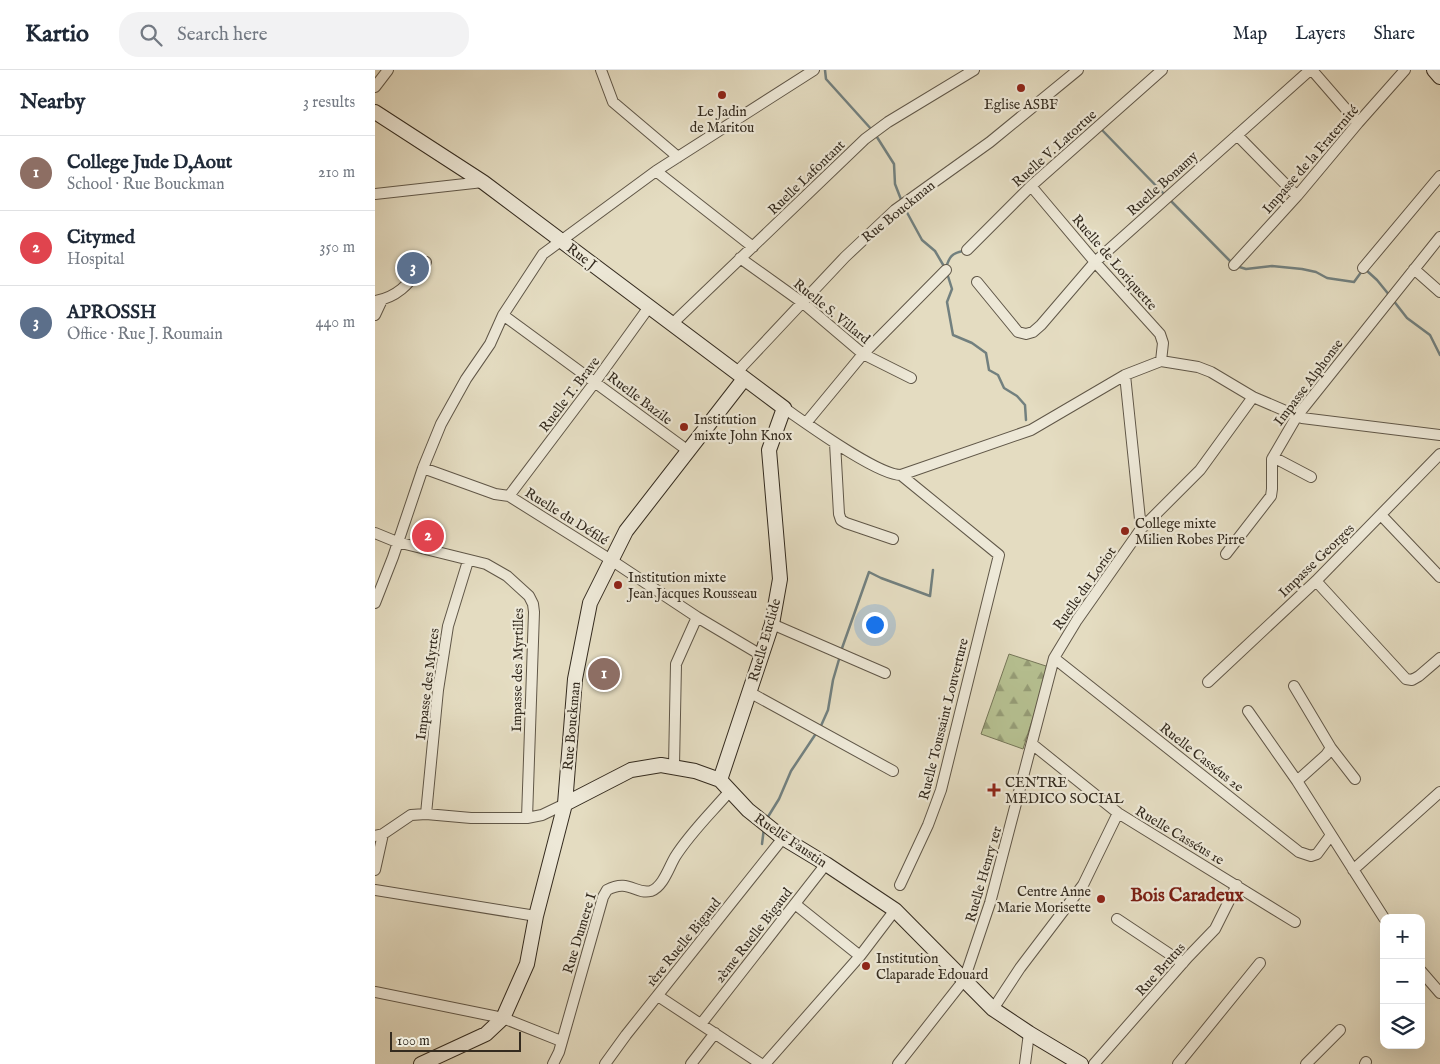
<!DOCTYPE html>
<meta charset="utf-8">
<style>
:root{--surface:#fff;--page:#f2f2f3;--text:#1f2937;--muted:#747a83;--line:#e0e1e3;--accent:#8f2418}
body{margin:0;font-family:"IM FELL English",serif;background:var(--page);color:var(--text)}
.controls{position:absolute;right:15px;bottom:15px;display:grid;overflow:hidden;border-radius:10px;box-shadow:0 5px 20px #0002}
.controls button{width:45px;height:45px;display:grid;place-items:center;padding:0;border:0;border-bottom:1px solid var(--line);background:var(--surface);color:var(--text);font:25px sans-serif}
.scale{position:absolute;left:15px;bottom:12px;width:131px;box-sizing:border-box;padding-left:5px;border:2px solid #342b1f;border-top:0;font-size:14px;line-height:18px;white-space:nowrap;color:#342b1f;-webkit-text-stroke:4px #ede8d7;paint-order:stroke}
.you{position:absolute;left:499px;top:554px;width:18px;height:18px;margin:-12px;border:4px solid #fff;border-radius:50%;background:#1a73e8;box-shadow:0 0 0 8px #1a73e833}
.badge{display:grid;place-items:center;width:32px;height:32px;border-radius:50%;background:var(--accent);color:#fff;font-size:16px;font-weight:700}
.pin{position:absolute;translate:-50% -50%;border:2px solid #fff;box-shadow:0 1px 5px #0006}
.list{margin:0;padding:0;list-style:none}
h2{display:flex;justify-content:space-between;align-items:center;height:65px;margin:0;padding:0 20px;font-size:21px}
h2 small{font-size:16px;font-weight:400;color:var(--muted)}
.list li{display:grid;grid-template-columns:32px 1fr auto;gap:15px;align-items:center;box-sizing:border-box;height:75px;padding:0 20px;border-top:1px solid var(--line)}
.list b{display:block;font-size:19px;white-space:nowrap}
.list p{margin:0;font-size:16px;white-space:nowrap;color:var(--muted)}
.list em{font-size:16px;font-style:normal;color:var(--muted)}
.icon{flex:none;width:28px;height:28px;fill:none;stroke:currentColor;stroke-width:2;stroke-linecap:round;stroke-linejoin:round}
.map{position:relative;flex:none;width:1065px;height:994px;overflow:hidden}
header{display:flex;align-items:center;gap:30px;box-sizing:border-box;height:70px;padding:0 25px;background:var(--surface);border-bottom:1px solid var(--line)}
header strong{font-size:24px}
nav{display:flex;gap:28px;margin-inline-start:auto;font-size:18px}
.search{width:350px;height:45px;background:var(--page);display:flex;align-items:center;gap:12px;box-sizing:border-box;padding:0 18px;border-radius:20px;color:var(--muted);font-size:19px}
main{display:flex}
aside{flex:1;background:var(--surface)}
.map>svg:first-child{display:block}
.forest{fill:url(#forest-firs);stroke:#757658}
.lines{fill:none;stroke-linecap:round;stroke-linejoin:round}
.stream{stroke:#72807f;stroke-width:2.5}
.street-casing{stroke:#605748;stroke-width:12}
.secondary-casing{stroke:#342b1f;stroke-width:16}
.street{stroke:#ede8d7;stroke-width:10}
.secondary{stroke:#ede8d7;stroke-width:14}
.poi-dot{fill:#8f2418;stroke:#ede8d7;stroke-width:2}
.labels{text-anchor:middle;stroke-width:4.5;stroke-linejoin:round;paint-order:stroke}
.poi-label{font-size:14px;fill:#342b1f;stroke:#ede8d7;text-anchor:start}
.street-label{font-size:14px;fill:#342b1f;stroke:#ede8d7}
.district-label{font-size:19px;font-weight:bold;fill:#7a1f14;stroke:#ede8d7}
</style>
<header>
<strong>Kartio</strong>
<div class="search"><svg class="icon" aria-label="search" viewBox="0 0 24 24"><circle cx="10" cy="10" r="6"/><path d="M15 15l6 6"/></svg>Search here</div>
<nav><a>Map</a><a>Layers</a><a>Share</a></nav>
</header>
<main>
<aside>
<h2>Nearby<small>3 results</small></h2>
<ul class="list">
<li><span class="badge" style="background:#8d6e63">1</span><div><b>College Jude D,Aout</b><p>School · Rue Bouckman</p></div><em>210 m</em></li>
<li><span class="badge" style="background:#e0444e">2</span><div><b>Citymed</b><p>Hospital</p></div><em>350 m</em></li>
<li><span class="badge" style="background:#5c6f8a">3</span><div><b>APROSSH</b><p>Office · Rue J. Roumain</p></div><em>440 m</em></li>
</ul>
</aside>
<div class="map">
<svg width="1065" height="994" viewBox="0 0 1065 994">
<defs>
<pattern id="forest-firs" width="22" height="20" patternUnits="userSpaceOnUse" patternTransform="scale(1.25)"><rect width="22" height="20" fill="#b6c091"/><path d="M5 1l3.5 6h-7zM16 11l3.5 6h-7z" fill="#959c76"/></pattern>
</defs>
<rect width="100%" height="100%" fill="#e4dcc1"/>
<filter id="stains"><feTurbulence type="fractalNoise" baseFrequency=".004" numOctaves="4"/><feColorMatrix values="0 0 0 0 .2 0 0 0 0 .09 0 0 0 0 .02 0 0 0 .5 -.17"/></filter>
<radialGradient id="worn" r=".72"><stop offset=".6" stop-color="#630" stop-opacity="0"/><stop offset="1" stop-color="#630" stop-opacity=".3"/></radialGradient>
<path class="forest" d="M 634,584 L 674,597 L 648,679 L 606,664 Z"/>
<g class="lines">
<path class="stream" d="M 450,0 L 451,9 L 497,60
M 726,59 L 790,125
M 500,64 L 519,94 L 520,114 L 527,132
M 794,129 L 857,193
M 529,137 L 547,170 L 560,181 L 570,198
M 861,196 L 871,199 L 897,196 L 927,199 L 941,202 L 952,208 L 979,212 L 987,201
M 571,198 C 574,187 577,183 588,181
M 991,200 L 1002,210 L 1015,226
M 572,203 L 577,219 L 572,232 L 578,265 L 597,273 L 611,283 L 614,300 L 623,305 L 629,318 L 642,326 L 650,335 L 651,350
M 1018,230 L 1032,248 L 1055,265 L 1065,285
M 466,581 L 494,502 L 506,508 L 555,526 L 558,500
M 445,658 L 453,640 L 458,610 L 465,586
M 391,750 L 404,729 L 416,701 L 442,662
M 387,774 L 389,758"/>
<g class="street-casing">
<path id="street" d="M 226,0 L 238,32 L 303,87
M 937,0 L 983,53
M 0,17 L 13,0
M 862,65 L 922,126
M 281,101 L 378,177
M 656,116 L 720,192 L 785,264 L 788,273 L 786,291
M 0,124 L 108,112
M 592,180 L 656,116 L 787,0
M 365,188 L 428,233 L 488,284 L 536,308
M 859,195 L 922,126 L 983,53 L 1030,0
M 988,198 L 1065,106
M 1039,199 L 1065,222
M 602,212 L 643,262 L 651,264 L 658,262 L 666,255 L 720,192 L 935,0
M 0,231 C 25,227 36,210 51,192
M 0,245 L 7,230
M 128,245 L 312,380
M 297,254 L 490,69 L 513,52 L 599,0
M 361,303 L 470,187 L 520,140 L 615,72 L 703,0
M 750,305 L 766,459
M 409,338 C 431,353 502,405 526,405 L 656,360 L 750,305 L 786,291 L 823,297 L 836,302 L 878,327 L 927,348 L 1065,365
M 431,353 L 488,284 L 571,200
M 460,373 L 464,444 L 466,450 L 471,453 L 518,469
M 898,387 L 936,407
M 48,398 L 120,424 L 134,426 L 236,490 L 322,547 L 386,585
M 134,426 L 220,312 L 274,237
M 1006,445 L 1065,507
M 0,463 L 22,472 L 111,494 L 132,506 L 154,526 L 158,534 L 159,542 L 152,748
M 851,484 L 896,426 L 897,419 L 897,389 L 922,346 L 1065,167
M 941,511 L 1031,609 L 1037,610 L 1044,606 L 1065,588
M 0,533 L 18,487 L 48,398 L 66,354 L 91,309 L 115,274 L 128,245 L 168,184 L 281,101 L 439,0
M 397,554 L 510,603
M 679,588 L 924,782 L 936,786 L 942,784 L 956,765
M 833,612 L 941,511 L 1065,384
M 919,616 L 956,678 L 951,685 L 922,711
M 374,622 L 518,701
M 873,641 L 922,711 L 1009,848
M 657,674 L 743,743 L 920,852
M 956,678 L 980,709
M 299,696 L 301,594 L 322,547
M 51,744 L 63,620 L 73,556 L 93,491
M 0,766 L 8,764 L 36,745 L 51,744 L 96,748 L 152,748 L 167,745 L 190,734
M 0,800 L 8,764
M 978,800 L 1065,722
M 525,815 L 553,755 L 566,720 L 624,485 L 526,405
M 0,820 L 161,846
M 420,834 L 485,886
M 742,849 L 808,893
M 1046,901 L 1065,923
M 0,922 L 128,948 L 186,971
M 283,926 L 386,994
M 618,939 L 645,898 L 708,815 L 743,743
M 326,954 L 451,794
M 178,994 L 184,982 L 228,827 L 232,820 C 254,808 260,825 276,821 C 288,817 294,797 300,787 C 315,763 336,743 354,722
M 230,994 L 251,965 L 408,768
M 316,994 L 340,963
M 390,994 L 485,886 L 520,840
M 523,994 L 589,910 L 615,833 L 679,588 L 702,550 L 766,459 L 825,400 L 878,327
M 650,994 L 654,963
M 719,994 L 813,887 L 840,859 L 862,815
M 803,994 L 885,893
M 931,994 L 965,960
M 990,994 L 991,992"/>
</g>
<g class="secondary-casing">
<path id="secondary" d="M 1059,0 L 1065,7
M 0,42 L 108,112 L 409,338 L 394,380 L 405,509 L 397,554 L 345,710
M 190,734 L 256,700 L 286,695 L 320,701 L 345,710 L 373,740 L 408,768 L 451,794 L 520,840 L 618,939 L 654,963 L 706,994
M 46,994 L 111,964 L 128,948 L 152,894 L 161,846 L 190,734 L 200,609 L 215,533 L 251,461 L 369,309"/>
</g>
<use href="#street" class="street"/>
<use href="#secondary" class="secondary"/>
</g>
<g class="poi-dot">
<circle cx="646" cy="18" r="5"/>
<circle cx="347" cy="25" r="5"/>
<circle cx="309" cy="357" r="5"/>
<circle cx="750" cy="461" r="5"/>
<circle cx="243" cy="515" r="5"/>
<path d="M616.5 712.5h5v5h5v5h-5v5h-5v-5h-5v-5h5z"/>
<circle cx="726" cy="829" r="5"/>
<circle cx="491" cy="896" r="5"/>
</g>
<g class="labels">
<g class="poi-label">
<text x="646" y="39" text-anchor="middle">Eglise ASBF</text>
<text x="347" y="46" text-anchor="middle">Le Jadin<tspan x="347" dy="16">de Maritou</tspan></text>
<text x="319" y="354">Institution<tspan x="319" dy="16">mixte John Knox</tspan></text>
<text x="760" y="458">College mixte<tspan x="760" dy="16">Milien Robes Pirre</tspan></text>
<text x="253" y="512">Institution mixte<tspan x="253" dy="16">Jean Jacques Rousseau</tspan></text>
<text x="630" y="717">CENTRE<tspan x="630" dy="16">MEDICO SOCIAL</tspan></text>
<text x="716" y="826" text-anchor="end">Centre Anne<tspan x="716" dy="16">Marie Morisette</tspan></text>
<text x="501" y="893">Institution<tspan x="501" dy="16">Claparade Edouard</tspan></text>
</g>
<g class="street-label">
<text transform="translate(679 78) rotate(-42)" y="5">Ruelle V. Latortue</text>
<text transform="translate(935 89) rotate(-49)" y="5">Impasse de la Fraternité</text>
<text transform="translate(431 107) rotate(-44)" y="5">Ruelle Lafontant</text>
<text transform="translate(787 113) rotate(-42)" y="5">Ruelle Bonamy</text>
<text transform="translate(523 141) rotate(-39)" y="5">Rue Bouckman</text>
<text transform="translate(207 186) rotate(37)" y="5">Rue J</text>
<text transform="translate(740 192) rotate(49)" y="5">Ruelle de Loriquette</text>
<text transform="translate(457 241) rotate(39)" y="5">Ruelle S. Villard</text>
<text transform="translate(933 312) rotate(-53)" y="5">Impasse Alphonse</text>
<text transform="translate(194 324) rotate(-53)" y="5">Ruelle T. Brave</text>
<text transform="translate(265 328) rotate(37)" y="5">Ruelle Bazile</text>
<text transform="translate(192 446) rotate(32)" y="5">Ruelle du Défilé</text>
<text transform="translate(941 490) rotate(-44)" y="5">Impasse Georges</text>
<text transform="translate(709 518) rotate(-55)" y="5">Ruelle du Loriot</text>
<text transform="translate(389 570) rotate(-74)" y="5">Ruelle Euclide</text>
<text transform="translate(142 600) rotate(-89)" y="5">Impasse des Myrtilles</text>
<text transform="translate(52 614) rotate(-83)" y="5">Impasse des Myrtes</text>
<text transform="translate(568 649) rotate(-76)" y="5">Ruelle Toussaint Louverture</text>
<text transform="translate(196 656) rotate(-85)" y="5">Rue Bouckman</text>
<text transform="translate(827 687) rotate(38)" y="5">Ruelle Casséus 2e</text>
<text transform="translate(805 765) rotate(31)" y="5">Ruelle Casséus 1e</text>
<text transform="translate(416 770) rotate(34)" y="5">Ruelle Faustin</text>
<text transform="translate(608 804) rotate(-74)" y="5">Ruelle Henry 1er</text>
<text transform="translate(204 863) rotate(-73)" y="5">Rue Dumere I</text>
<text transform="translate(378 865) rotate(-52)" y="5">2ème Ruelle Bigaud</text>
<text transform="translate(308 872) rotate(-51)" y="5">1ère Ruelle Bigaud</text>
<text transform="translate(785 899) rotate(-48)" y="5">Rue Brutus</text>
</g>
<g class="district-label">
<text x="812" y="831">Bois Caradeux</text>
</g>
</g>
<rect width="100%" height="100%" filter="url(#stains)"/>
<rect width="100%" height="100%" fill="url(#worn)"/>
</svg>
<div class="controls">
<button>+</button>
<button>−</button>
<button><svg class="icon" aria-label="layers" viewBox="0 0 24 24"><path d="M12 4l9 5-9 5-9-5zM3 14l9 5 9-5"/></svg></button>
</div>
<div class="scale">100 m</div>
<div class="you"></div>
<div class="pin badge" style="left:229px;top:604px;background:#8d6e63">1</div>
<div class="pin badge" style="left:53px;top:466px;background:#e0444e">2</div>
<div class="pin badge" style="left:38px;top:198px;background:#5c6f8a">3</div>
</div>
</main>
